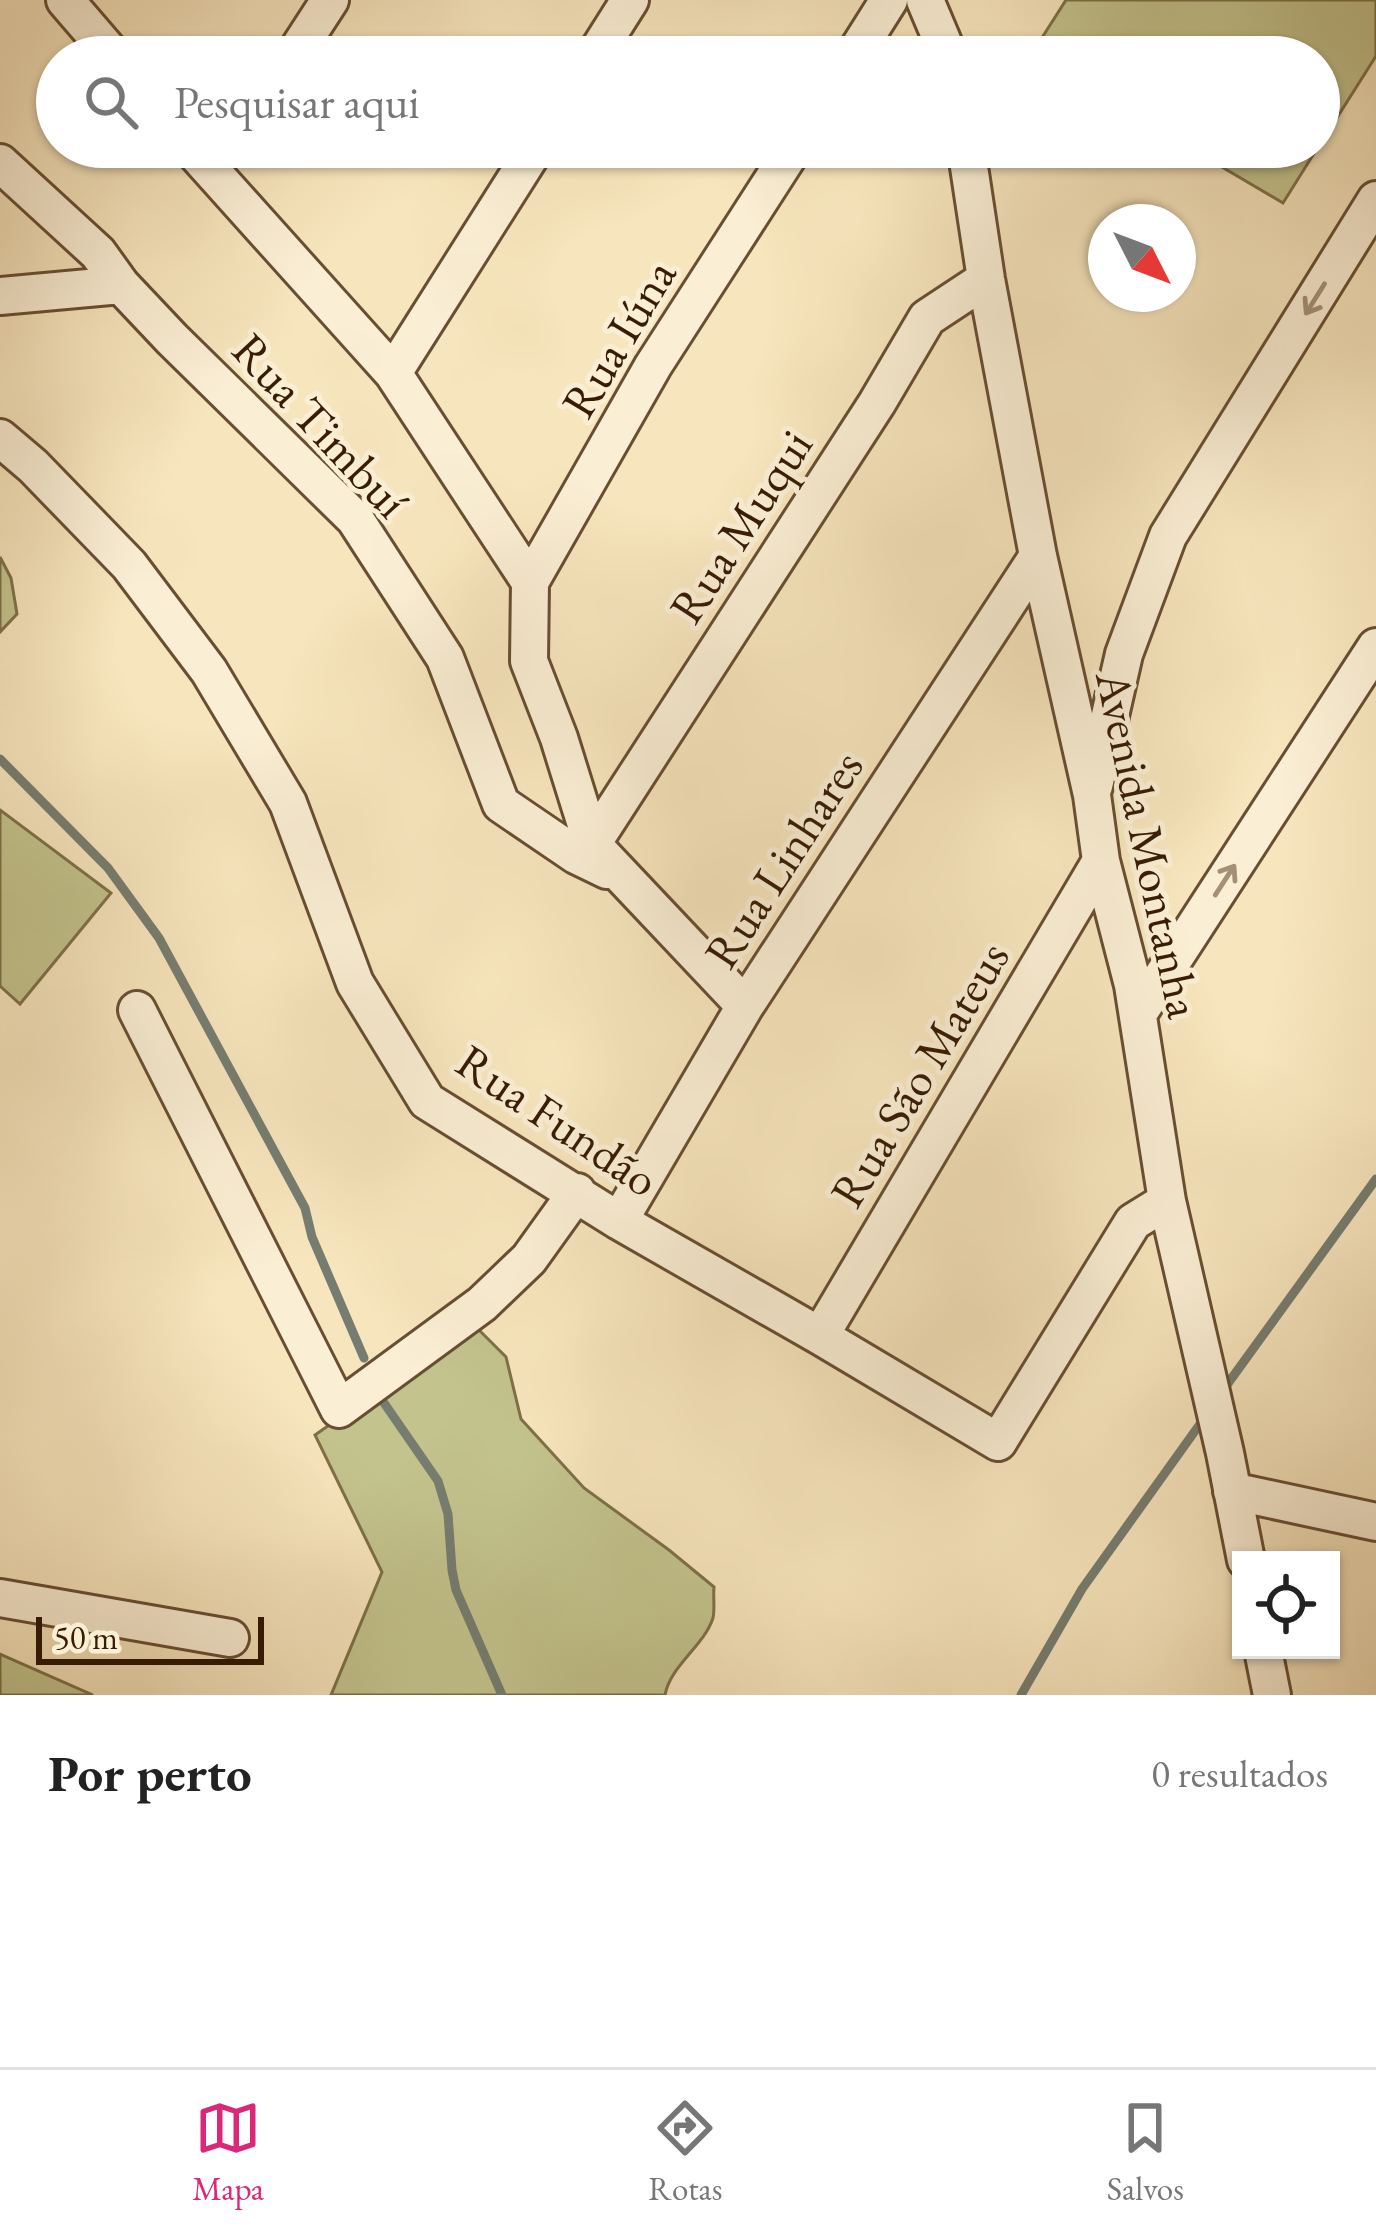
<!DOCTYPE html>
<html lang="pt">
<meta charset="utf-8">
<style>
:root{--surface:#fff;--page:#f6f6f6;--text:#222;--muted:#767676;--line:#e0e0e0;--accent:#db2777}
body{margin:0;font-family:"EB Garamond",serif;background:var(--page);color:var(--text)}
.controls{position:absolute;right:36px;bottom:36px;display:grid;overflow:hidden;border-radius:0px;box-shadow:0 3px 9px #0004}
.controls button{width:108px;height:108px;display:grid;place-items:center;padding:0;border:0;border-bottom:3px solid var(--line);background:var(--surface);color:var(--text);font:60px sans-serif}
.compass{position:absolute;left:1088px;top:204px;width:108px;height:108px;border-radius:50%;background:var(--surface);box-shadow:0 3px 9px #0004;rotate:132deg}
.scale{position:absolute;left:36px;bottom:30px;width:228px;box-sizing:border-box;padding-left:12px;border:6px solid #381c03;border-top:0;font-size:33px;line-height:42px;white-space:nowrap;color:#381c03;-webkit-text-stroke:9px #faeed4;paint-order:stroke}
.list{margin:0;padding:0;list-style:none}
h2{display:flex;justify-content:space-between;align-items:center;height:156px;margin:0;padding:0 48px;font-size:51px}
h2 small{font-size:39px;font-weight:400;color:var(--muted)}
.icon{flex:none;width:66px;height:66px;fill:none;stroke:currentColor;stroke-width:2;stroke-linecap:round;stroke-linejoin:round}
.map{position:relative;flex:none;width:1376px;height:1695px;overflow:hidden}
.search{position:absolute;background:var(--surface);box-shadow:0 3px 9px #0004;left:36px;right:36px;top:36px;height:132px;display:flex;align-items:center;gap:30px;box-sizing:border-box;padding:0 42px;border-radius:66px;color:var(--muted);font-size:45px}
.sheet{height:372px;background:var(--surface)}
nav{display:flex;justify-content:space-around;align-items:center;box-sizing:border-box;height:168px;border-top:3px solid var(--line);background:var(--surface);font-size:33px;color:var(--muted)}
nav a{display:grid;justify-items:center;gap:6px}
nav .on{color:var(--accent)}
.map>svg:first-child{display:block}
.green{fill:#c3c38d;stroke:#7e7048;stroke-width:3}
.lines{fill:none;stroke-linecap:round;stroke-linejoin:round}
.stream{stroke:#767d70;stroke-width:9}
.minor-casing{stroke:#684e32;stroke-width:42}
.minor{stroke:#faeed4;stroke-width:36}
.oneway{stroke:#a39076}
.labels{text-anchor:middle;stroke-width:10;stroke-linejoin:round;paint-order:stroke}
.street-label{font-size:48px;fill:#381c03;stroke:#faeed4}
</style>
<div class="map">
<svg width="1376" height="1695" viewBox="0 0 1376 1695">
<rect width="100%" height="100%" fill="#f7e5bd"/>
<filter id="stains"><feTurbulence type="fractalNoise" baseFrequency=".00167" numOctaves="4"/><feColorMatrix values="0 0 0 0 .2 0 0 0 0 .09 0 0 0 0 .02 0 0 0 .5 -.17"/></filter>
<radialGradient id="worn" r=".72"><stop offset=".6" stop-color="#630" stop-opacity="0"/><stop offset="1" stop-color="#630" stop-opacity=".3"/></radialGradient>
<path class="green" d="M 1066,0 L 1376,0 L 1376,56 L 1319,146 L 1319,57 L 1031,55 Z
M 1188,147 L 1318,147 L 1283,203 Z
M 0,557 L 11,578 L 17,614 L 0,632 Z
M 0,810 L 111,893 L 20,1004 L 0,986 Z
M 473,1324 L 506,1357 L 521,1419 L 584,1488 L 669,1550 L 714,1587 C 713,1596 715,1609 713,1618 C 704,1646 670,1666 665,1695 L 331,1695 L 382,1572 L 315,1435 Z
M 0,1654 L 93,1695 L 0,1695 Z"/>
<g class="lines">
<path class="stream" d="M 0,759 L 108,868 L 159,938 L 305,1208 L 312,1237 L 364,1358
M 378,1391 L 382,1400 L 438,1481 L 448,1514 L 452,1570 L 456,1590 L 502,1695
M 1221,1393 L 1376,1179
M 1021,1695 L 1082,1589 L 1205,1417"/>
<g class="minor-casing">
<path id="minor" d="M 65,0 L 114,57
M 925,0 L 949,57
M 293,57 L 330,0
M 594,57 L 630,0
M 853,57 L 889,0
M 190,147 L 393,373 L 530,582 L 529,661 L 559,738 L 592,844 L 745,1006
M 966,147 L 986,279 L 1038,556 L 1092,795 L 1101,861 L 1133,985 L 1167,1201 L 1225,1453 L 1246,1560
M 0,163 L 98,253 L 121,285 L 172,339 L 355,519 L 445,658 L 501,804 L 576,855 L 607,870
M 0,296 L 121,285
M 393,373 L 536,147
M 0,438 L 33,466 L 129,565 L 209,671 L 288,803 L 355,983 L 427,1101 L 619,1221 L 820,1336 L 998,1442 L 1133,1222 L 1167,1201
M 530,582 L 653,366 L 794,147
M 1094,786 L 1124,654 L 1168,536 L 1376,200
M 592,844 L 877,403 L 927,318 L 986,279
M 137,1010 L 339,1409 L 482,1304 L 529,1259 L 577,1192
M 1138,1014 L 1376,647
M 619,1221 L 745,1006 L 1038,556
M 820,1336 L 1101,861
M 1232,1491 L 1376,1522
M 0,1598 L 230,1638
M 1263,1650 L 1272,1695"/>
</g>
<use href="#minor" class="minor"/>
</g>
<defs><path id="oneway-shaft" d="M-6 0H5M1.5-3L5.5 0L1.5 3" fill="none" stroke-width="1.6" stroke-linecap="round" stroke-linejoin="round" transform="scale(3)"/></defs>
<g class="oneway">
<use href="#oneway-shaft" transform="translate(1315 299) rotate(122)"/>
<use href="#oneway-shaft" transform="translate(1225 880) rotate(-57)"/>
</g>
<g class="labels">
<g class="street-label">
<text transform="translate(618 338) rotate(-59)" y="17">Rua Iúna</text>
<text transform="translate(321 425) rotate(47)" y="17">Rua Timbuí</text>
<text transform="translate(740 526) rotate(-57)" y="17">Rua Muqui</text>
<text transform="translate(1149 844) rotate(78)" y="17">Avenida Montanha</text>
<text transform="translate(783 859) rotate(-57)" y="17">Rua Linhares</text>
<text transform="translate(919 1074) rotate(-59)" y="17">Rua São Mateus</text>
<text transform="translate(558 1120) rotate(34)" y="17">Rua Fundão</text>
</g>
</g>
<rect width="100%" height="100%" filter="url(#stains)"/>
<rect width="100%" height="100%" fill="url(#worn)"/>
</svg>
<div class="controls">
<button><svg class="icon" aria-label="locate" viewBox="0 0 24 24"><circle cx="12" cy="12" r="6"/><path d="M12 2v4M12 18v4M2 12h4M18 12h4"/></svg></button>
</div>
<svg class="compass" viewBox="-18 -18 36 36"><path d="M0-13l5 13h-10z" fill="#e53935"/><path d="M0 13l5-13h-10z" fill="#767676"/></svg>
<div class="scale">50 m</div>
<div class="search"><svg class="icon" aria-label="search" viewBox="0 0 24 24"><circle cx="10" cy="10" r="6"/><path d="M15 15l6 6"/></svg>Pesquisar aqui</div>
</div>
<section class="sheet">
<h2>Por perto<small>0 resultados</small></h2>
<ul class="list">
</ul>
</section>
<nav>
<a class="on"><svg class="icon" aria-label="map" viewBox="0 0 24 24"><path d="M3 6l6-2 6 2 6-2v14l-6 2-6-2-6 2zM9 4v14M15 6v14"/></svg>Mapa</a>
<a><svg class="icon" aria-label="directions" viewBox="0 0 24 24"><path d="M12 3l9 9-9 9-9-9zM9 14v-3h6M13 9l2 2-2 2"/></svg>Rotas</a>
<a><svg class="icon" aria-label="saved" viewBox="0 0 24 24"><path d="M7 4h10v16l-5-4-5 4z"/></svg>Salvos</a>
</nav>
